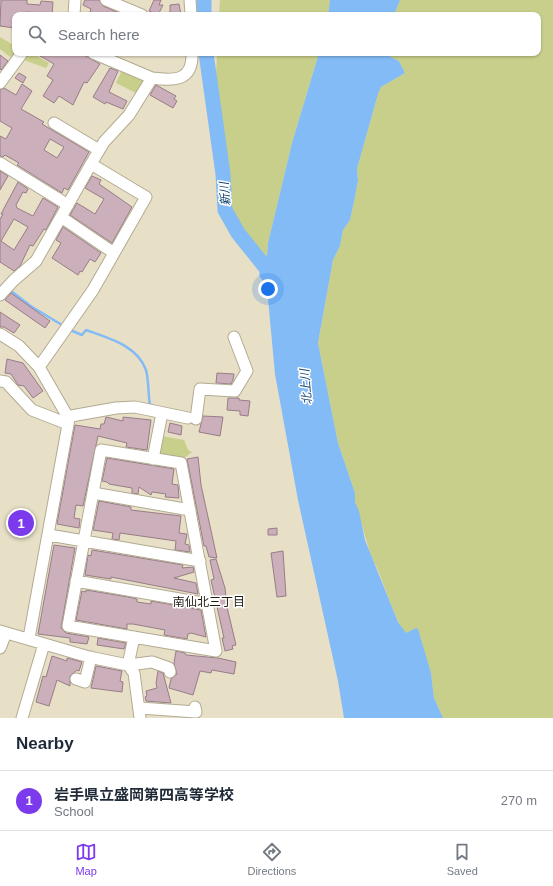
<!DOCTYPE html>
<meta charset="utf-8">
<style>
:root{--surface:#fff;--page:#f2f2f3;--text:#1f2937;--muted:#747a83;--line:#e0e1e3;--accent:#7c3aed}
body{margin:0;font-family:Helvetica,"Noto Sans JP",sans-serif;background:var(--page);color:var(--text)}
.you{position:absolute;left:268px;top:289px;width:14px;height:14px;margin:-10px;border:3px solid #fff;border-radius:50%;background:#1a73e8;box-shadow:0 0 0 6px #1a73e833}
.badge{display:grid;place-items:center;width:26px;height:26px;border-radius:50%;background:var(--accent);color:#fff;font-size:13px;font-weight:700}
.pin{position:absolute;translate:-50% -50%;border:2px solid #fff;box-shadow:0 1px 4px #0006}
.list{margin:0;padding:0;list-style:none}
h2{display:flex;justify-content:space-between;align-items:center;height:52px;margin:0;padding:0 16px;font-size:17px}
h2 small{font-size:13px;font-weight:400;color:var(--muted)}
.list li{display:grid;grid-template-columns:26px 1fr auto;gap:12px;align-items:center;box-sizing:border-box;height:60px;padding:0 16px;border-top:1px solid var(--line)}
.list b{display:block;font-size:15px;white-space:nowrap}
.list p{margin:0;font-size:13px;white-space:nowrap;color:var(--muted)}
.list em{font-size:13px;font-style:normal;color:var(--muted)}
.icon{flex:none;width:22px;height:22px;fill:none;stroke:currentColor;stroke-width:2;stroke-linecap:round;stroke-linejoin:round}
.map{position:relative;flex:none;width:553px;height:718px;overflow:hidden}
.search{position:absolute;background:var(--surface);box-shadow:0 1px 3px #0004;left:12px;right:12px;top:12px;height:44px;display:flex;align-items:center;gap:10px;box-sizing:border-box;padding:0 14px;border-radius:8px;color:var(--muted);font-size:15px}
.sheet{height:112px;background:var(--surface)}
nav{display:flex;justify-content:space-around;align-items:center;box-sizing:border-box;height:56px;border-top:1px solid var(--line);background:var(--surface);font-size:11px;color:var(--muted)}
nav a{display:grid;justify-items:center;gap:2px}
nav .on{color:var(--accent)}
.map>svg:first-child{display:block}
.green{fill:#c8cf8b}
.water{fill:#83bbf6}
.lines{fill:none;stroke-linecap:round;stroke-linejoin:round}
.stream{stroke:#83bbf6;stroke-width:2.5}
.river{stroke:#83bbf6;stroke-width:15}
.building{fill:#cbafba;stroke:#987d88;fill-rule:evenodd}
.minor-casing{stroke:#b2ab92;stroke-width:13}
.minor{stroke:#fff;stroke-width:11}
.labels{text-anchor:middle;stroke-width:3;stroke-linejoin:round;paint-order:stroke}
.water-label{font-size:12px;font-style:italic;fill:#104271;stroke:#fff}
.neighbourhood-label{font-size:12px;fill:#1e1b11;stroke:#fff}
</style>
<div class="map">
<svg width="553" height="718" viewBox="0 0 553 718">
<rect width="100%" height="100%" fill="#e7dfc6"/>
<path class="green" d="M 220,0 L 330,0 L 328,15 L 219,15 Z
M 400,0 L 553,0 L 553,718 L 443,718 L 434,698 L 431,673 L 416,628 L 406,634 L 403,630 C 389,607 384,579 371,556 L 355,502 L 355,493 L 338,443 L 318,343 L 333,260 L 340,246 L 343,230 L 350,220 L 355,197 L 358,180 L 357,169 L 378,94 L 381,87 L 405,73 L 399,61 L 388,56 L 388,53 L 538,53 L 538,15 L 394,15 Z
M 0,37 L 15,46 L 15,53 L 19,53 L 14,60 L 0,49 Z
M 26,53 L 35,53 L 35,55 L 49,63 L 46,68 L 21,59 Z
M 217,53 L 319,53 L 292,143 L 268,243 L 267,256 L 263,258 L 232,210 L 216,76 Z
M 122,70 L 144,80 L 138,94 L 116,83 Z
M 161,436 L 184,440 L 188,450 L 192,452 L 183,459 L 161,457 L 158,453 Z"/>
<path class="water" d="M 330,0 L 400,0 L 394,15 L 328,15 Z
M 319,53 L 388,53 L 389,56 L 399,61 L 405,73 L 381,87 L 378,94 L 357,169 L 358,180 L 355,197 L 350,220 L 343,230 L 340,246 L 333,260 L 318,343 L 338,443 L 355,493 L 355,502 L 359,511 L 365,540 L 398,622 L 406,633 L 416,628 L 418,629 L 431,673 L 434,698 L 443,718 L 344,718 L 338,681 L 298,500 L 275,374 L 267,288 L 259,275 L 263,258 L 267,256 L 268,243 L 292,143 Z"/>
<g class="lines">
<path class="stream" d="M 11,291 L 32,307 L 62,325
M 70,330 L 82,335 L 86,330 C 108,338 137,345 146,370 C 149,381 148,394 150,405 L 152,405"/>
<path class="river" d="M 204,0 L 204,15
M 206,53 L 223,174 L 225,210 L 238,233 L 274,278"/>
</g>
<path class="building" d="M 1,0 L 27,0 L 27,4 L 40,5 L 41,1 L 53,2 L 52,15 L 38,15 L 39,13 L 26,12 L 25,15 L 15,15 L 15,28 L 0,26 Z
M 85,0 L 99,0 L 103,6 L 124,15 L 101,15 L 90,12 L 91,9 L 83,5 Z
M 154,0 L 161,0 L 159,5 L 163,5 L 158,15 L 149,11 Z
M 179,4 L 181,15 L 170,15 L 170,5 Z
M 35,53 L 80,53 L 100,64 L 87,83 L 84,82 L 73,105 L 59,96 L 54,103 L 43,96 L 53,80 L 47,76 L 54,64 Z
M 0,55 L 8,61 L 1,70 L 0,69 Z
M 110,68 L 118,71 L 109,92 L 127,101 L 123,109 L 106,102 L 105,104 L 93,97 Z
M 19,73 L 26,77 L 23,83 L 15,78 Z
M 22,84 L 32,91 L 21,109 L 44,122 L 42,124 L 89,152 L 68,190 L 64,188 L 62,193 L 17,165 L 19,163 L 5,155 L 3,157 L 0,156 L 0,136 L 6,139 L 12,128 L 0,121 L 0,90 L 4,88 L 16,95 ZM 50,139 L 64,147 L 57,158 L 44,150 Z
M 156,85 L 176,96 L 174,99 L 177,101 L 173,108 L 150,95 Z
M 0,171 L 8,176 L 0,190 Z
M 92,176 L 101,180 L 99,184 L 132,207 L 112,243 L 70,215 L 77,203 L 95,214 L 104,199 L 85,188 Z
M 18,182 L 28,189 L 26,193 L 23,192 L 16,205 L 17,208 L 33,216 L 43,198 L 58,207 L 46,230 L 44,229 L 33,246 L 30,245 L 20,266 L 14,271 L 0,262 L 0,219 L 3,214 L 1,214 ZM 14,219 L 28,227 L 14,250 L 1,241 Z
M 63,227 L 101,253 L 95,262 L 90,259 L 82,272 L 80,271 L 78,275 L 52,258 L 61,243 L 56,240 Z
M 11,293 L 50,321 L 45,328 L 5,300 Z
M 0,312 L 20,325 L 14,333 L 4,327 L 0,327 Z
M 7,359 L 23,363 L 43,391 L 33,398 L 24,386 L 18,385 L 11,374 L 5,373 Z
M 217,373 L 234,374 L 233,380 L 231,384 L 216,383 Z
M 228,398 L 239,398 L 239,400 L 250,401 L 248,416 L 240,415 L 240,411 L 227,410 Z
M 203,416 L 223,417 L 220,436 L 199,432 Z
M 106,417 L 123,421 L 123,417 L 151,420 L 147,450 L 126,447 L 127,443 L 98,436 L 83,506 L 76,505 L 74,518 L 80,519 L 79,528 L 57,524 L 75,425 L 100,429 L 101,424 L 104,424 Z
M 170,423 L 182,426 L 181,435 L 168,432 Z
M 198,457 L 201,485 L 217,558 L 209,557 L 206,546 L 204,546 L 187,459 Z
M 107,458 L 174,469 L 172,484 L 178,485 L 179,498 L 165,497 L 166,494 L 152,492 L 151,495 L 139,487 L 138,494 L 132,493 L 132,488 L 109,484 L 107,482 L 102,481 Z
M 99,501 L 131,507 L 131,510 L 181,516 L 179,533 L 187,534 L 185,544 L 189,545 L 190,552 L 175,550 L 176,541 L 120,533 L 119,540 L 112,539 L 113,533 L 93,530 Z
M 277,528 L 277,535 L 268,535 L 268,529 Z
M 54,545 L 75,548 L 61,628 L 66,633 L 89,637 L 87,644 L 70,642 L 70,638 L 38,634 Z
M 92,550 L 183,565 L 182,568 L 193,567 L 194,572 L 174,578 L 196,583 L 198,594 L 111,577 L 111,579 L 85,575 L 88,555 L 91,556 Z
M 283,551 L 286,596 L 277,597 L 271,553 Z
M 216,559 L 225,588 L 227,607 L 236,645 L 232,646 L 233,649 L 225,651 L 222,638 L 224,638 L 211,580 L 214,579 L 210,560 Z
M 86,590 L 128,597 L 137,599 L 137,602 L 151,604 L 151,601 L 201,610 L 206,637 L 191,633 L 188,634 L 187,639 L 164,635 L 165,630 L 133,624 L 127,624 L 127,629 L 76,620 L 82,591 L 86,592 Z
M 98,638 L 126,643 L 124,649 L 97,645 Z
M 176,651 L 185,653 L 186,655 L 218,658 L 236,662 L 234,674 L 212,670 L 211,673 L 200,671 L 193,695 L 169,688 L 171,679 L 177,674 L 174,663 Z
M 52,656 L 67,661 L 67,658 L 82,662 L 79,671 L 77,670 L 70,676 L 70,686 L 57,680 L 49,706 L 36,702 L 43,676 L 46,677 Z
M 96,666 L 122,671 L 120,681 L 123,682 L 122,692 L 91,688 Z
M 158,671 L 163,673 L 171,703 L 146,701 L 145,697 L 147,696 L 146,691 L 157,688 L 156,683 Z"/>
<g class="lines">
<g class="minor-casing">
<path id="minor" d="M 106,0 L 142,15
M 190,0 L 191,15
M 74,15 L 75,0
M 152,78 C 175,81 193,81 192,53
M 0,83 L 22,53
M 54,123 L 99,150
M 0,163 L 68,205
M 61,217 L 114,253
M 0,295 L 14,280 L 36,261 L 91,164
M 0,334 L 19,346 L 39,367
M 0,381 L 6,382 L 32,410 L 68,424
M 69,419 L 71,416 L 116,408 L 135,407 L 188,418
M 196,419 L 200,389 L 235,391 L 247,371 L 234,337
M 101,450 L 181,463 L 216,651 L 68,626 Z
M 153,459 L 162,413
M 93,493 L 190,510
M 49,535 L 200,561
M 76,581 L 208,604
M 0,631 L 89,657 L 128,665 L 134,673 L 140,718
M 134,637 L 128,665 L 152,662 L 169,668 L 170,672
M 29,638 L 69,419 L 39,367 L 93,290 L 146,197 L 91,164 L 104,142 L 129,115 L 152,78 L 93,53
M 0,648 L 6,633
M 76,679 L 85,682 L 91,657
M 140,708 L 196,712 L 195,707
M 22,718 L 44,644"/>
</g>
<use href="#minor" class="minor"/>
</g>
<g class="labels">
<g class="water-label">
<text transform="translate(225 194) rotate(-95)" y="4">新川</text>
<text transform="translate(306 387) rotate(-95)" y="4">北上川</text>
</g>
<g class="neighbourhood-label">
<text x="209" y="606">南仙北三丁目</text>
</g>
</g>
</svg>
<div class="you"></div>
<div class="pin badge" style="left:21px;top:523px">1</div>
<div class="search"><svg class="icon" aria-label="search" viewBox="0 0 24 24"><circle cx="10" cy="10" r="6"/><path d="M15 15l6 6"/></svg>Search here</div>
</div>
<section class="sheet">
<h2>Nearby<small></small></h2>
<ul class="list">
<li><span class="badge">1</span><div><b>岩手県立盛岡第四高等学校</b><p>School</p></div><em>270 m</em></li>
</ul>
</section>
<nav>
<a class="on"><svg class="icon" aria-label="map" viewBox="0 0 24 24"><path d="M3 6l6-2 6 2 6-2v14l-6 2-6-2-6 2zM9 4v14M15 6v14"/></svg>Map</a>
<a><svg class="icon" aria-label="directions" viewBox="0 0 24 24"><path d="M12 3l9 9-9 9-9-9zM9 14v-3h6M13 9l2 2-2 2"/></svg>Directions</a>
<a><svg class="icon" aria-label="saved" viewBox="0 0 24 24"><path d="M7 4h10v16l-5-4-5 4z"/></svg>Saved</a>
</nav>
